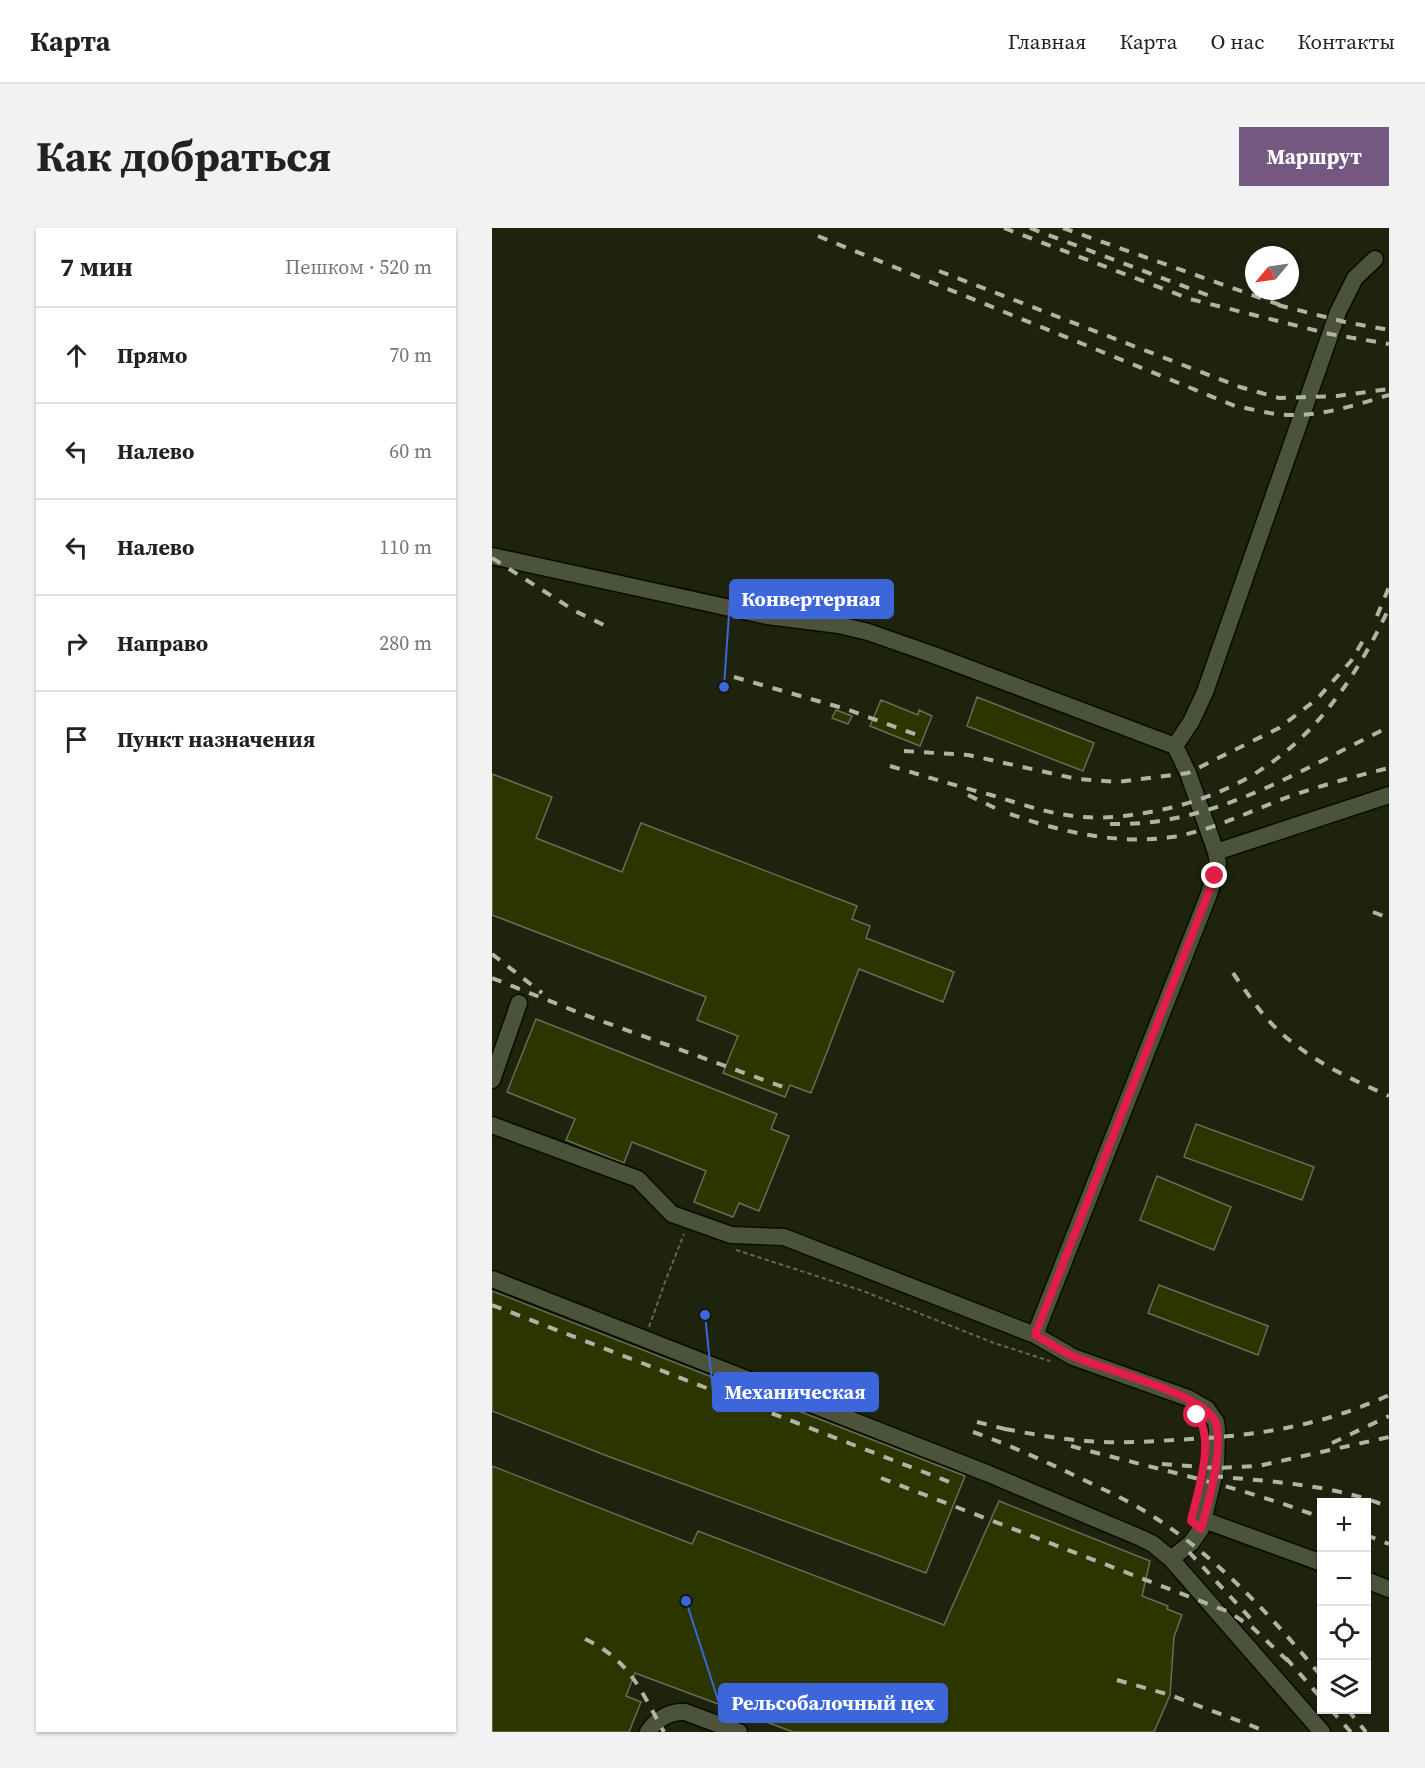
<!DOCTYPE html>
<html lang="ru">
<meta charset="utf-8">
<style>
:root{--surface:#fff;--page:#f2f2f2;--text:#222;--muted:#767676;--line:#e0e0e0;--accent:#745882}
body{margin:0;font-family:"Source Serif 4",serif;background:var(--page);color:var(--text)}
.controls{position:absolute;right:18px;bottom:18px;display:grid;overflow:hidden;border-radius:0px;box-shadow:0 2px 4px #0004}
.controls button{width:54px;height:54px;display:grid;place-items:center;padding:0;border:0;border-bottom:2px solid var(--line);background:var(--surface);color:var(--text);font:30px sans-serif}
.compass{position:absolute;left:753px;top:18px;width:54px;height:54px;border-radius:50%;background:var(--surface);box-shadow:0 2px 4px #0004;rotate:241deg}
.stop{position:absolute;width:18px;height:18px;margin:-14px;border:4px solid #e11d48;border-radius:50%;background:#fff}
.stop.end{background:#e11d48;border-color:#fff;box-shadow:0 2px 6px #0008}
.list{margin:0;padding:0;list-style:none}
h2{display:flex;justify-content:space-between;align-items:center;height:78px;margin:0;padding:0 24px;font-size:26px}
h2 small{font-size:20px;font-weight:400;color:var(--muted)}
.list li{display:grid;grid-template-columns:39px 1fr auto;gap:18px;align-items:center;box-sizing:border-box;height:96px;padding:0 24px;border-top:2px solid var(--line)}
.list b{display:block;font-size:22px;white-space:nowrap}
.list em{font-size:20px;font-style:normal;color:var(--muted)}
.icon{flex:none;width:33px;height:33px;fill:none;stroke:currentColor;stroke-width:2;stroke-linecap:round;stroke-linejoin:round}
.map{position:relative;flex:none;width:897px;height:1504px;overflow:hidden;border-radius:0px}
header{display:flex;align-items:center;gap:36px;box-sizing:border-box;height:84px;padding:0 30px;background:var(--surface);border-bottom:2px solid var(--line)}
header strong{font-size:28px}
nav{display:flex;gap:33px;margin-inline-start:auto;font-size:21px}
.intro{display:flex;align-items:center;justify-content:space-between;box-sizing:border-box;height:144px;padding:0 36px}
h1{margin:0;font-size:42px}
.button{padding:15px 27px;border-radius:0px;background:var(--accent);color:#fff;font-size:21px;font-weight:700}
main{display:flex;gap:36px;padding:0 36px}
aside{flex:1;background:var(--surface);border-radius:0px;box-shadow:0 2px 4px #0004}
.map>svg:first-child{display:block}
.building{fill:#2a3500;stroke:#676e55;stroke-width:1.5}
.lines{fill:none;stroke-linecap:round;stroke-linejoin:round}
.minor-casing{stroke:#080c00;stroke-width:19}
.path{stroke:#636955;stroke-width:2;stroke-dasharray:4.5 3;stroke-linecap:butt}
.minor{stroke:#4c533b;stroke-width:16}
.rail{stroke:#afb4a4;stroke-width:4;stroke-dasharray:10 10;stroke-linecap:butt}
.route{stroke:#e11d48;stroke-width:8}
.leader{fill:none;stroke:#3c66d9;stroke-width:2}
.callout-dot{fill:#3c66d9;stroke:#141905;stroke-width:2}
.callout{fill:#3c66d9;stroke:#3c66d9;stroke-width:2}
.callout-label{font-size:20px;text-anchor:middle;font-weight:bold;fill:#fff}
</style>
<header>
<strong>Карта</strong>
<nav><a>Главная</a><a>Карта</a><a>О нас</a><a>Контакты</a></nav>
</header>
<div class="intro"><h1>Как добраться</h1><a class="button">Маршрут</a></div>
<main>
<aside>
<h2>7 мин<small>Пешком · 520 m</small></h2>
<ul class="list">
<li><svg class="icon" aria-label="ahead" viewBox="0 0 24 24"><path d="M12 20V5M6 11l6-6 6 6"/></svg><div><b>Прямо</b></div><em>70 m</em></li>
<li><svg class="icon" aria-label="left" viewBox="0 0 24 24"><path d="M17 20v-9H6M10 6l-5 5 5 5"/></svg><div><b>Налево</b></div><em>60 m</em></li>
<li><svg class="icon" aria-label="left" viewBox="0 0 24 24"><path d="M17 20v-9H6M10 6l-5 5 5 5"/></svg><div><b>Налево</b></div><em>110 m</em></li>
<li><svg class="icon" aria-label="right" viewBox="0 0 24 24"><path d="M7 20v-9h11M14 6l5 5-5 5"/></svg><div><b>Направо</b></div><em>280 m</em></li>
<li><svg class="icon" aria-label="arrive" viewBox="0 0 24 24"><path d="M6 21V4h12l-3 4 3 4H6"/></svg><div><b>Пункт назначения</b></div></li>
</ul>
</aside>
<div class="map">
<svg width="897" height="1504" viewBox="0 0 897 1504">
<rect width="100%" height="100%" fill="#1d230d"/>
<path class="building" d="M 485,469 L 602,515 L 591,543 L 475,498 Z
M 389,472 L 426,487 L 427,482 L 440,488 L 428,518 L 378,498 Z
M 344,482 L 360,488 L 356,496 L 340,490 Z
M 0,546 L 60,569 L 44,610 L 130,644 L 149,595 L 365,678 L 360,691 L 378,698 L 374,710 L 462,744 L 451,774 L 367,741 L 319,865 L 298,857 L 293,869 L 231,845 L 246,808 L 205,792 L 214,769 L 0,687 Z
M 44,791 L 285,886 L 279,901 L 297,908 L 267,983 L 247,975 L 241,989 L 202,974 L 214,943 L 140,914 L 132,935 L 74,912 L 83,891 L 15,864 Z
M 704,896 L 822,939 L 810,972 L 692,929 Z
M 665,948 L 739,979 L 722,1022 L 648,992 Z
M 667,1057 L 776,1098 L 766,1127 L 656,1085 Z
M 0,1063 L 473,1248 L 434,1345 L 118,1229 L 0,1183 Z
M 0,1238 L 200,1316 L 206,1303 L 452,1397 L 507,1273 L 658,1333 L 650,1368 L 676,1378 L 675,1381 L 690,1387 L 682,1409 L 678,1467 L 662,1504 L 301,1504 L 143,1445 L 134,1468 L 149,1474 L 137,1504 L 0,1504 Z"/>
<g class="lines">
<g class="minor-casing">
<path id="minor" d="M 0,328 L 275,388 L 347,397 L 376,404 L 439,426 L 683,518 L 696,545 L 724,624 L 897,567
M 683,518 L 699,494 L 713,464 L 846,84 L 863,50 L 883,31
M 0,852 L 27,775
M 0,897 L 146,951 L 180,986 L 239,1007 L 292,1009 L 543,1107 L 581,1129 L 696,1170 L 715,1181 L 724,1194 L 725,1201 L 724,1240 L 709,1301 L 699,1315 L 679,1331 L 830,1504
M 0,1051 L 497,1246 L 649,1310 L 661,1316 L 679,1331
M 543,1107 L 717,666 L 726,636 L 724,624
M 712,1292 L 830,1335
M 874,1352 L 897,1361
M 156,1504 C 164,1491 178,1483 193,1484 L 247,1504"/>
</g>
<path class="path" d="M 244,1022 L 371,1063 L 502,1115 L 558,1133
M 157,1099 L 173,1054 L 192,1006"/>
<use href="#minor" class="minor"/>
<path class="rail" d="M 512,0 L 698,71 L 838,106 L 897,116
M 538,0 L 723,70
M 571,0 L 794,79
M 326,8 L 743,178 C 756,180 770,184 783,186 C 821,191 861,178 897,167
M 447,43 L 748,159 L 787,170 L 845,168 L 897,161
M 786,77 L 853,94 L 897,102
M 0,330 L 83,383 L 118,400
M 885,388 L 897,359
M 242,449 L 354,481 L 428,508
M 412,523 L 476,527 L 585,551 L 625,554 L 696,545 L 787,500 L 825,471 L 859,433 L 872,411
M 398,538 C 432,548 465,558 499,567 C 529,576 560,587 592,589 C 617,591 643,587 668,582 C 785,558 848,484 897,380
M 476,567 L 503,580
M 518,586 C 569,604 626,617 680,609 C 718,603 752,586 788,572 C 823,559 860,549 897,540
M 618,596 C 721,599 808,542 897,499
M 881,684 L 897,690
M 0,726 L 50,765
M 741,745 C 753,762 764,779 778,794 C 811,829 854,849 897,868
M 0,750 L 93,787 L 291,859
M 0,1077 L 460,1255
M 485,1194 L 521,1203
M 513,1201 C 540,1206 567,1211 594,1213 C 629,1216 664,1213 699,1211 C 770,1207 832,1197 897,1167
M 481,1204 C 520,1218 557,1235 594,1253 C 617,1264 641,1275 662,1289 C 727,1331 781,1390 830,1449
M 840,1215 L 897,1188
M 579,1218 C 663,1241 748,1258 830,1290
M 670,1236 L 724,1240 L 766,1238 L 897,1209
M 721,1248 C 781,1254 840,1256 897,1279
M 389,1250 L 737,1384 L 761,1400 L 798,1435
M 874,1307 L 897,1316
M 697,1324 L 760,1392
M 93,1411 C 138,1432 149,1463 172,1504
M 794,1430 L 830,1471
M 625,1452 L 678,1467 L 776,1504
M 839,1482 L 859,1504
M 856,1482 L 874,1504"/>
</g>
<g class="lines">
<path class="route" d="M 705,1187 C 724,1212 705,1265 699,1293 L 709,1301 C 716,1277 733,1216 723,1193 C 711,1166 613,1142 583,1129 C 569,1123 556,1114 543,1107 L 723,648"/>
</g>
<path class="leader" d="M232 459L238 371M213 1087L221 1164M194 1373L227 1475"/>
<g class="callout-dot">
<circle cx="232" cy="459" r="6"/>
<circle cx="213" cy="1087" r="6"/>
<circle cx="194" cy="1373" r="6"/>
</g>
<g class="callout">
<rect x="238" y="352" width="163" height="38" rx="6"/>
<rect x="221" y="1145" width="165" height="38" rx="6"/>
<rect x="227" y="1456" width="228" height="38" rx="6"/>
</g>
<g class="callout-label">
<text x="319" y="378">Конвертерная</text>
<text x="303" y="1171">Механическая</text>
<text x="341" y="1482">Рельсобалочный цех</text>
</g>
</svg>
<div class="controls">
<button>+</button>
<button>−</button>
<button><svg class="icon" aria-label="locate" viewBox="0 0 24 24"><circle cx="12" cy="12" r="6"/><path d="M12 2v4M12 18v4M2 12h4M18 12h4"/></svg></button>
<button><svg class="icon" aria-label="layers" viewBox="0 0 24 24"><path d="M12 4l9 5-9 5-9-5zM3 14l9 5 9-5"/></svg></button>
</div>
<svg class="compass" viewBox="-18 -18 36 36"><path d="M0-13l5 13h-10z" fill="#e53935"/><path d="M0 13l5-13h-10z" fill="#767676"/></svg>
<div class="stop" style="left:705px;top:1187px"></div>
<div class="stop end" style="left:723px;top:648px"></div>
</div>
</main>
